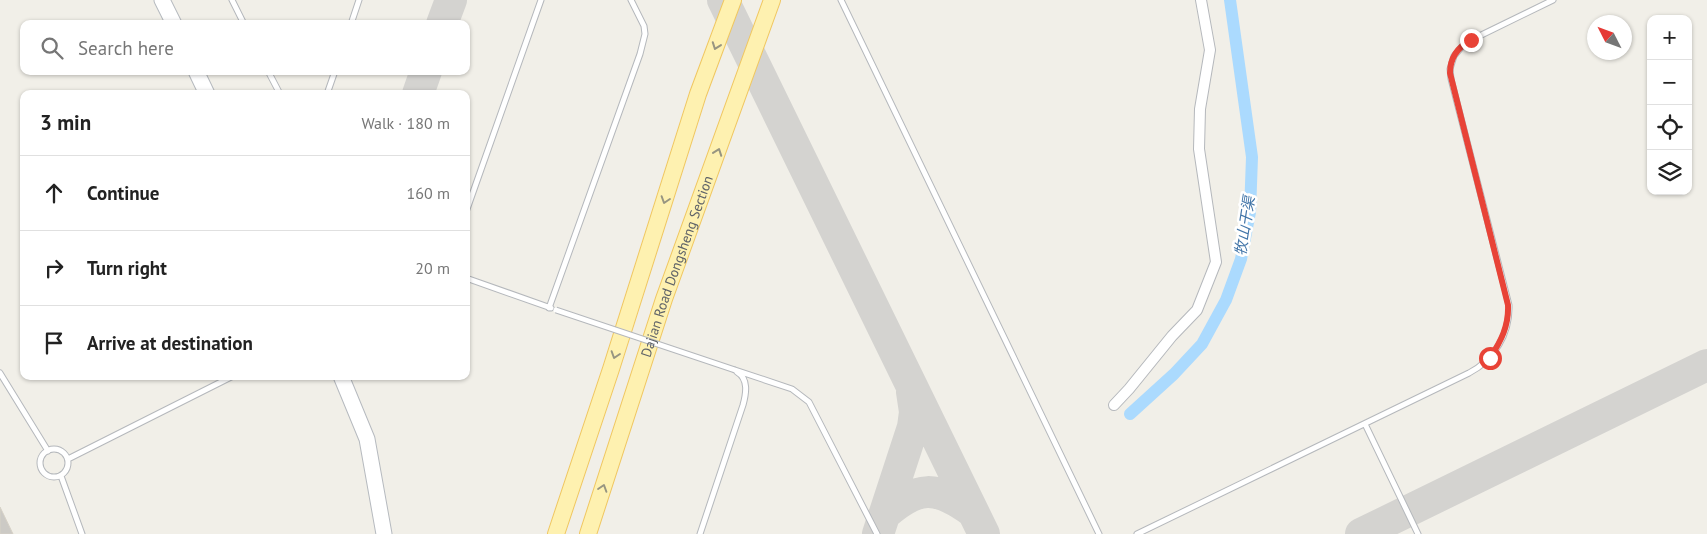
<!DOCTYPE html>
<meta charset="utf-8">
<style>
:root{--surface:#fff;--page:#f2f2f2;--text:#222;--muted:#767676;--line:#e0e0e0}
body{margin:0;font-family:"PT Sans","Noto Sans SC",sans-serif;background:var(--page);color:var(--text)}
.controls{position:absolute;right:15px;top:15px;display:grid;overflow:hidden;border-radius:10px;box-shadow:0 1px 4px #0004}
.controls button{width:45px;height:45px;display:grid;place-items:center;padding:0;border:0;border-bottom:1px solid var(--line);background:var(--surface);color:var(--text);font:25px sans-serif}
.compass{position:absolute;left:1587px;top:15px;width:45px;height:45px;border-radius:50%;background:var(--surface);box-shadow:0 1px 4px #0004;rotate:312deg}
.stop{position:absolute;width:15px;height:15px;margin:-11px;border:4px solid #e84337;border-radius:50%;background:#fff}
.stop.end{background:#e84337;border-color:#fff;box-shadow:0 1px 5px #0008}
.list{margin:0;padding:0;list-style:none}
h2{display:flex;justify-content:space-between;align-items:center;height:65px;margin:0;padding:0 20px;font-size:21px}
h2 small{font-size:16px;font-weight:400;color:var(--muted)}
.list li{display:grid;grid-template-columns:32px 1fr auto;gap:15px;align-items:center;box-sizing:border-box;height:75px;padding:0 20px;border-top:1px solid var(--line)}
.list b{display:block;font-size:19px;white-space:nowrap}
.list em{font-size:16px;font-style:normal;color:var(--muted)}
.icon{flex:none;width:28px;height:28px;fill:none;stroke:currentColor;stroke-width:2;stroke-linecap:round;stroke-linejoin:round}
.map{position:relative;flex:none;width:1707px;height:534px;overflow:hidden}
.search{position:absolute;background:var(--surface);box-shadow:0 1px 4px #0004;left:20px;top:20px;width:450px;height:55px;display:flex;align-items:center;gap:12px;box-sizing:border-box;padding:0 18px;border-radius:10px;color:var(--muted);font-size:19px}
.panel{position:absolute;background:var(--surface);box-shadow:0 1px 4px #0004;left:20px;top:90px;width:450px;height:290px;border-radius:10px}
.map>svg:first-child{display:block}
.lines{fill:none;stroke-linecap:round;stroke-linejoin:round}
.canal{stroke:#abdafe;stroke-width:12}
.taxiway{stroke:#d4d3d0;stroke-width:32}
.building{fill:#cccac5;stroke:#d6d1c6}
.lane-casing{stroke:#b5b8bc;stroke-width:7}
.street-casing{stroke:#b5b8bc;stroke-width:12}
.secondary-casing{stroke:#b6babf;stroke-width:17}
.primary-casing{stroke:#f0c761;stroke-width:18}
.lane{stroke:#fff;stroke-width:5}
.street{stroke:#fff;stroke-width:10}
.secondary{stroke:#fff;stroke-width:15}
.primary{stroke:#fef1b0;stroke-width:16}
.lane-bridge-casing{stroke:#b5b8bc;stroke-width:7;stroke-linecap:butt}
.lane-bridge{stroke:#fff;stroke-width:5}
.oneway{stroke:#979581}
.route{stroke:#e84337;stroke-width:6}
.labels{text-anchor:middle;stroke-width:5;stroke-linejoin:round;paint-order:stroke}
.street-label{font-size:14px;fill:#5f6368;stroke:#fff}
.water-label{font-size:15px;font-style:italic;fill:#4275a8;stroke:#fff}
</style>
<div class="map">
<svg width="1707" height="534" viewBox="0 0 1707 534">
<rect width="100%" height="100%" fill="#f1efe8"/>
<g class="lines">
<path class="canal" d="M 1130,414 L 1174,374 L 1202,344 L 1226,300 L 1241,259 L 1250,212 L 1252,157 L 1230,0"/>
<path class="taxiway" d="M 723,0 L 984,534
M 442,24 L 451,0
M 418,94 L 426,71
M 884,515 C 918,485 936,485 973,512
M 878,534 L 913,427 L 915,412 L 912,392
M 1361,534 L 1707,365"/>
</g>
<path class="building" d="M 0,507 L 13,534 L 0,534 Z"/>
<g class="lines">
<g class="lane-casing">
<path id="lane" d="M 232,0 L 244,24
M 841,0 L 1099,534
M 351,24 L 359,0
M 268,71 L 280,94
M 327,94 L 335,71
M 466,212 L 541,0
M 466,278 L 551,308
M 549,308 L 640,54 L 645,34 L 644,26 L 631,0
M 735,370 L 792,389 L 809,402 L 877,534
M 0,373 L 48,451
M 1365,424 L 1418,534
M40 463a14 14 0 1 1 28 0a14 14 0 1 1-28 0Z
M 68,459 L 233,376
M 61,476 L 82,534
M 700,534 L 743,405 C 746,394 749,379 737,372
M 1137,534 L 1469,373 C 1494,360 1510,334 1509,305 L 1451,79 L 1450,69 L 1454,56 L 1465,43 L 1553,0"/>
</g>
<g class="street-casing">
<path id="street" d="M 1114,405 L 1129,389 L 1172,336 L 1197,310 L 1216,262 L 1199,149 L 1200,109 L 1210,50 L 1201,0"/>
</g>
<g class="secondary-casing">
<path id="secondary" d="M 162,0 L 174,24
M 196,71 L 207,94
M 341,376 L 367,439 L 384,534"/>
</g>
<g class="primary-casing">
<g id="primary">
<path d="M 556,534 L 611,369 L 698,94 L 733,0"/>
<path id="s1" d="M 588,534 L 664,299 L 772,0"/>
</g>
</g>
<use href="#lane" class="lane"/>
<use href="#street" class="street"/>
<use href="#secondary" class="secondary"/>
<use href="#primary" class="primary"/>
<g class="lane-bridge-casing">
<path id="lane-bridge" d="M 556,310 L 735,370"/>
</g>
<use href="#lane-bridge" class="lane-bridge"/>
</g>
<defs><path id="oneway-chevron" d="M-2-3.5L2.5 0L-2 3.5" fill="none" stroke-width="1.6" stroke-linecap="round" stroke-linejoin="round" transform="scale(1.25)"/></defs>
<g class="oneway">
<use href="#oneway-chevron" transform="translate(716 46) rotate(110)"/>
<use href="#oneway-chevron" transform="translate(718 152) rotate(-70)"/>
<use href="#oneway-chevron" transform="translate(665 200) rotate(108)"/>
<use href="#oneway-chevron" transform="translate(615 355) rotate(108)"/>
<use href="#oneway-chevron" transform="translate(603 488) rotate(-72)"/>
</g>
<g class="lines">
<path class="route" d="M 1471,40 C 1458,47 1450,57 1450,73 L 1508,305 C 1509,326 1501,341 1490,358"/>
</g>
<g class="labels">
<g class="street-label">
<text dy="5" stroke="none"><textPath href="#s1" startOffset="282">Dajian Road Dongsheng Section</textPath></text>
</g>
<g class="water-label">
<text transform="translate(1245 226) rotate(-81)" y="5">牧山干渠</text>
</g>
</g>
</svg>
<div class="controls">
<button>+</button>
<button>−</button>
<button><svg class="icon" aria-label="locate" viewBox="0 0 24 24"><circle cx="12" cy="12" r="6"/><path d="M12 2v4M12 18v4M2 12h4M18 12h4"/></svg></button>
<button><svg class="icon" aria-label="layers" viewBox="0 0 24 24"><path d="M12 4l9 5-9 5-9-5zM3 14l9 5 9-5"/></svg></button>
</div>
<svg class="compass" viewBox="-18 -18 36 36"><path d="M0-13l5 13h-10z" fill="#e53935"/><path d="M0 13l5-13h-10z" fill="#767676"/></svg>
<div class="stop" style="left:1490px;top:358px"></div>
<div class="stop end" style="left:1471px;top:40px"></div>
<div class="search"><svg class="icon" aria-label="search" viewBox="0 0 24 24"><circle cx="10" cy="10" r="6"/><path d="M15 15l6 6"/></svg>Search here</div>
<section class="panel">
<h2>3 min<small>Walk · 180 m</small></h2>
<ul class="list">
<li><svg class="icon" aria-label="ahead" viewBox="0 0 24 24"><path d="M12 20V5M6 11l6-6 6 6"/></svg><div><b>Continue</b></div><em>160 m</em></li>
<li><svg class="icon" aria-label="right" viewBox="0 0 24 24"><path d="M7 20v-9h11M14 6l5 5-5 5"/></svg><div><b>Turn right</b></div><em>20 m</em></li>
<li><svg class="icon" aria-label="arrive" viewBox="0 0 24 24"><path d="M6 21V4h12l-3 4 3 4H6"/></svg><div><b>Arrive at destination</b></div></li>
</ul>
</section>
</div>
